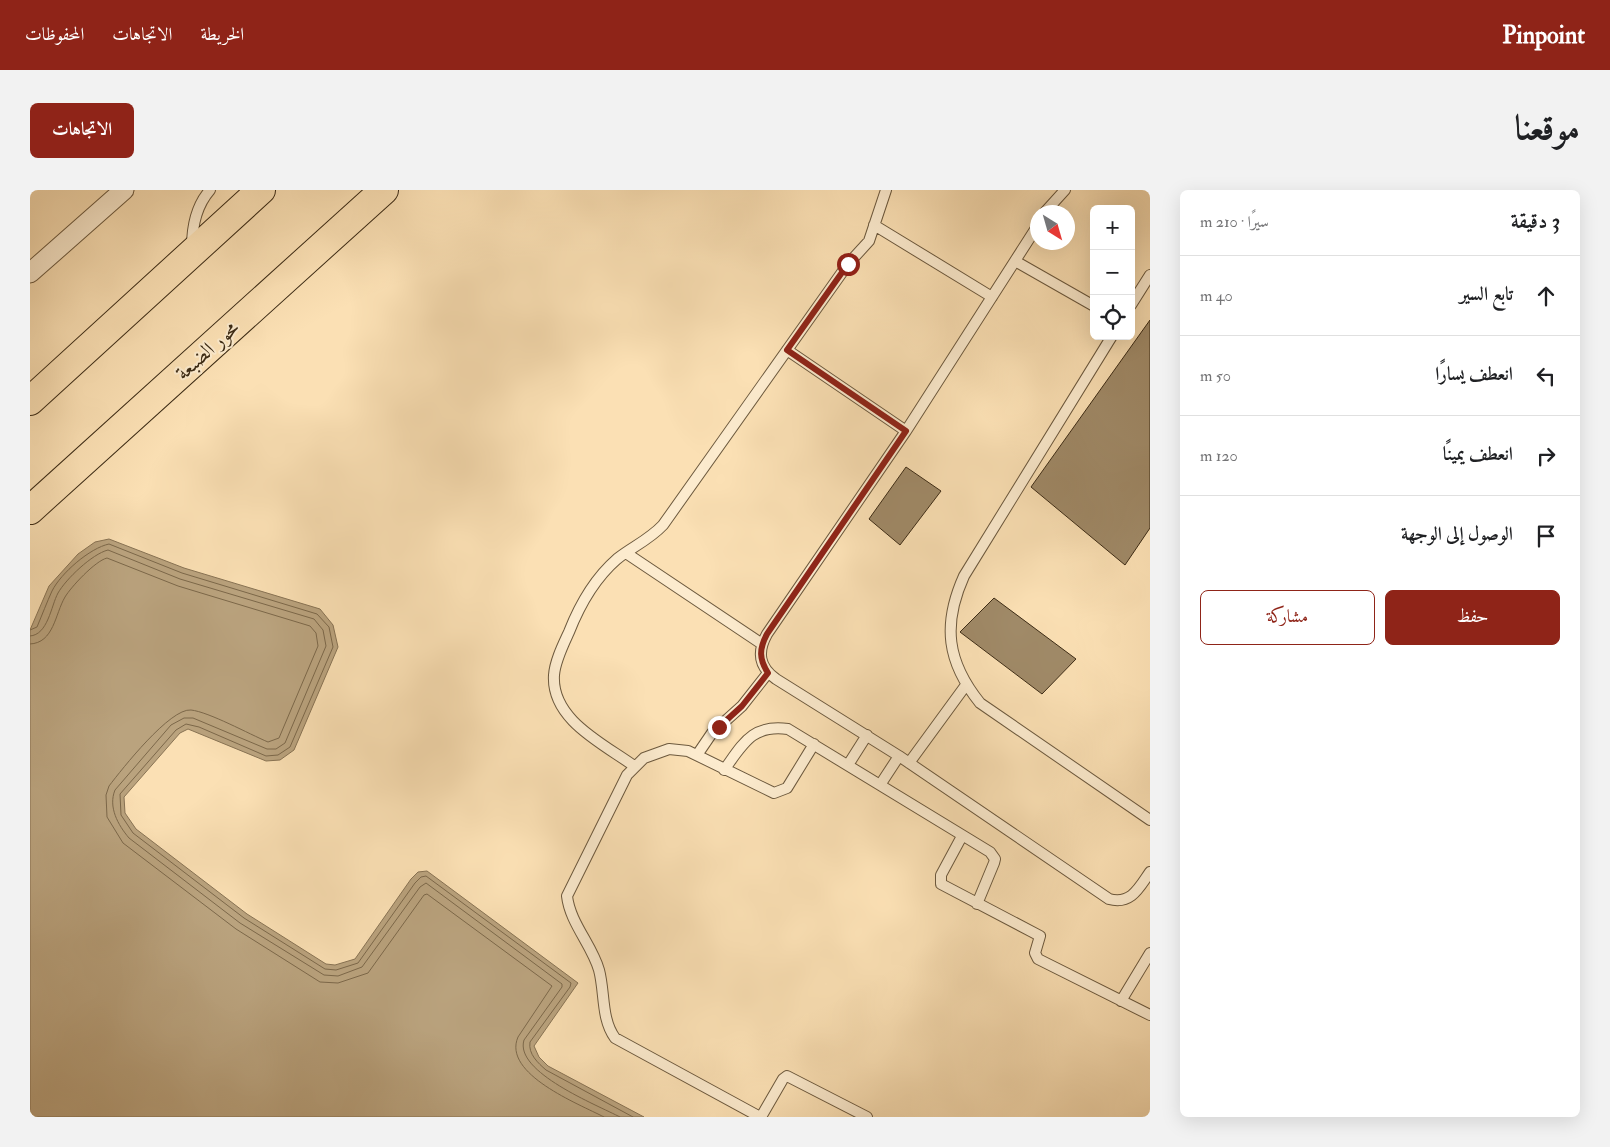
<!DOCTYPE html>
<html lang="ar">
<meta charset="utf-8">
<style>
:root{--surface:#fff;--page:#f2f2f2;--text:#202124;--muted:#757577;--line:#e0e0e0;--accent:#8f2418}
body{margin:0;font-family:"IM FELL Double Pica",Amiri,serif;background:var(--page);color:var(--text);direction:rtl}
.controls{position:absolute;right:15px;top:15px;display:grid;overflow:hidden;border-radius:8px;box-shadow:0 5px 20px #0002}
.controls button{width:45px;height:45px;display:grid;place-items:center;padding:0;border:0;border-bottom:1px solid var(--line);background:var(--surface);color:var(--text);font:25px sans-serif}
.compass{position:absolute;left:1000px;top:15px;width:45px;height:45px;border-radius:50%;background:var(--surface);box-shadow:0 5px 20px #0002;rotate:143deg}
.stop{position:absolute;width:15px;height:15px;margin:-11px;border:4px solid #8f2418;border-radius:50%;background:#fff}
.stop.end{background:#8f2418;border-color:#fff;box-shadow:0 1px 5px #0008}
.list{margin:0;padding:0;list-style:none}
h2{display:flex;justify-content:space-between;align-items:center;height:65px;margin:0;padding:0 20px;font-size:21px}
h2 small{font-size:16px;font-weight:400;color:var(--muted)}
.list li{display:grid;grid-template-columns:32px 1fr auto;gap:15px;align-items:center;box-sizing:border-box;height:80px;padding:0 20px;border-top:1px solid var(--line)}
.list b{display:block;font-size:19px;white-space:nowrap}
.list em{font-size:16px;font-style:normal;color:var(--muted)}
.actions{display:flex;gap:10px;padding:15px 20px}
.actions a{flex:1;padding:11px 0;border:1px solid var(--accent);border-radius:8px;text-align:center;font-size:18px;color:var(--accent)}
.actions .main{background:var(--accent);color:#fff}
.icon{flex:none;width:28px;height:28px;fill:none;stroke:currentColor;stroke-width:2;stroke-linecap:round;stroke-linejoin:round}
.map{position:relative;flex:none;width:1120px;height:927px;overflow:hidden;direction:ltr;border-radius:8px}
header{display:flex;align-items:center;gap:30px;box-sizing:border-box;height:70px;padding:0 25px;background:var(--accent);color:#fff}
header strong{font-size:24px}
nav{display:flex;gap:28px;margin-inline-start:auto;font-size:18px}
.intro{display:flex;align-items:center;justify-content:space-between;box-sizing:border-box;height:120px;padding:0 30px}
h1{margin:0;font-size:35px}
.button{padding:12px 22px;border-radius:8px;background:var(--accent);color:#fff;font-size:18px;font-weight:700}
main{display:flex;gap:30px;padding:0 30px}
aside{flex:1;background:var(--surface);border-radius:8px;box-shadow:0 5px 20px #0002}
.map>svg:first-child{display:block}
.water{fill:#baa37e;stroke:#887354}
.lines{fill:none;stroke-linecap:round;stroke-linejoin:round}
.shore{stroke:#7c684a;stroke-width:1}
.building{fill:#a08a68;stroke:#3d2c16}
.service-casing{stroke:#6c593e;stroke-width:12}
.minor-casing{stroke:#6c593e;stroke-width:21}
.motorway-casing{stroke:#3d2c16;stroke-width:30}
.service{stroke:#fcebce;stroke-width:10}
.minor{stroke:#fcebce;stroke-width:19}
.motorway{stroke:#fbe0b4;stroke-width:28}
.route{stroke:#8f2418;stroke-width:6}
.labels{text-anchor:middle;stroke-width:4;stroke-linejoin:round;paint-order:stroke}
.street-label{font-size:21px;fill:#3d2c16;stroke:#fcebce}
</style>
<header>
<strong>Pinpoint</strong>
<nav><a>الخريطة</a><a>الاتجاهات</a><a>المحفوظات</a></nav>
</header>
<div class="intro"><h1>موقعنا</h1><a class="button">الاتجاهات</a></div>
<main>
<aside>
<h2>3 دقيقة<small>سيرًا · 210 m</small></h2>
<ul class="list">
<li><svg class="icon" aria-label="ahead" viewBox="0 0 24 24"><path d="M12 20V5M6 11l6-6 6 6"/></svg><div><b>تابع السير</b></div><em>40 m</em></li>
<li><svg class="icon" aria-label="left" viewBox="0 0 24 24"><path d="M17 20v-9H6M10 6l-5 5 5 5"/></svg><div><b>انعطف يسارًا</b></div><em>50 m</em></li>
<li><svg class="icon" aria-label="right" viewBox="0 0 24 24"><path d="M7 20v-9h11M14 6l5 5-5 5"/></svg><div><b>انعطف يمينًا</b></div><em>120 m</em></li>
<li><svg class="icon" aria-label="arrive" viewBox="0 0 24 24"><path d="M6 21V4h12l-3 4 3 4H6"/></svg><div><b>الوصول إلى الوجهة</b></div></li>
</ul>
<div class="actions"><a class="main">حفظ</a><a>مشاركة</a></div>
</aside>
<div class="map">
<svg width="1120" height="927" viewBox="0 0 1120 927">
<rect width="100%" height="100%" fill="#fbe0b4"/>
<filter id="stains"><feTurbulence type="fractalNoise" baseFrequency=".004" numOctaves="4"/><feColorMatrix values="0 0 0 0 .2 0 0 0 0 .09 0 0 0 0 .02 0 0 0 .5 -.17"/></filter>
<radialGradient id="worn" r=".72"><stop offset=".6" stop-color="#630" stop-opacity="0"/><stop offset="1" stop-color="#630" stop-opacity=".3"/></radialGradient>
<path class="water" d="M 79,349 L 154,378 L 290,419 L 303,435 L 308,457 L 264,560 L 250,570 L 236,571 L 158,539 L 150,543 L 94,607 L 95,623 L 106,639 L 217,724 L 296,774 L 305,775 L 325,769 L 381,689 L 388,682 L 397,681 L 548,793 L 504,856 L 509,867 L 518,876 L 614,927 L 0,927 L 0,440 L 19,396 L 48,364 L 65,352 Z"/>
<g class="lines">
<path class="shore" d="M 0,440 L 7,437 C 12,425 17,412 22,401 C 31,383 60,358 79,354 L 152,383 L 287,424 L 299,437 L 303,457 L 260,557 L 248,565 L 236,566 L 169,537 L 156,534 L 146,540 L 90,604 L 91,625 L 103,643 L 214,728 L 295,779 L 306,780 L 328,773 L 385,693 L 391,687 L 396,686 L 541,793 L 540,797 L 500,852 C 498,864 508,873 516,880 L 603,927
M 0,446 C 18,445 21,416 28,403 C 36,389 62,364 78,360 L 150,389 L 284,429 L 293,440 L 296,456 L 255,553 L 246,559 L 237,559 L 163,528 L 154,528 L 141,535 L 85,600 C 78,617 88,635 99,648 L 210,733 L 294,785 L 308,786 L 332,777 L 390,697 L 396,693 L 532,794 L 532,797 L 494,850 C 484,882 567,915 590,927
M 0,454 C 24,453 25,424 35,407 C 41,397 65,371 77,368 L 148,396 L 280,436 L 286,443 L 288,456 L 249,548 L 238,552 C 219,544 179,522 161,520 C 140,518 92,579 79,596 L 76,605 L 77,627 L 93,653 L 206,739 L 290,792 L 308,793 L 338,783 L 394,705 L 397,704 L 522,796 L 488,847 C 472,884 549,914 574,927"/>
</g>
<path class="building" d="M 1120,130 L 1120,338 L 1095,375 L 1001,297 Z
M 876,277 L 911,301 L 870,355 L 839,329 Z
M 964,408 L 1046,469 L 1012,504 L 930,442 Z"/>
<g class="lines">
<g class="service-casing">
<path id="service" d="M 1015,22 L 1035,0
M 844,35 L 962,107
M 1008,35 L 876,241 L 737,444 C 727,462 729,477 746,489 L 869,566 L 1079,709 C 1101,715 1109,698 1120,682
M 162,57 C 162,36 166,16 180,0
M 985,71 L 1064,116
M 1101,115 L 1120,85
M 1082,146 L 934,386 C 912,435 917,472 950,513 L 1120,630
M 757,160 L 876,241
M 596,363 L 732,454
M 667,565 L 682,543 L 712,516 L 738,483
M 879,573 L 936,495
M 818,575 L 837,545
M 604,576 C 574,554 521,530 524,485 C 525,471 533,455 539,442 C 550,414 564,389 587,369 C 602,357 619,350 633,335 L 818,74 L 839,51 L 856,0
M 694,580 C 713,554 722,534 758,539 L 960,662 L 965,669 L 964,673 L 947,714
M 850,595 L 869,566
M 932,646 L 911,685 L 911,694 L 1010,746 L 1005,763 L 1008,769 L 1120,825
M 1091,811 L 1120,763
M 730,927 L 585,848 C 571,829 575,802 569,780 C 562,755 540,733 537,706 L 597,585 L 614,568 L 639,559 L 658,561 L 744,603 L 757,598 L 784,554
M 731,927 L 753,889 L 757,886 L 837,927"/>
</g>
<g class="minor-casing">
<path id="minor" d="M 0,83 L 94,0"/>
</g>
<g class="motorway-casing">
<path id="motorway" d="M 0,211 L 231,0
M 0,320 L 354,0"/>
</g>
<use href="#service" class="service"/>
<use href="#minor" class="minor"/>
<use href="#motorway" class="motorway"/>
</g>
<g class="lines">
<path class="route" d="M 689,537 L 712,516 L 738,483 C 729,469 729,459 737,444 L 876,241 L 757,160 L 818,74"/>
</g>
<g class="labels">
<g class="street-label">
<text transform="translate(177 160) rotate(-42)" y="7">محور الضبعة</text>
</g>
</g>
<rect width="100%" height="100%" filter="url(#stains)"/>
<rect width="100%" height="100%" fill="url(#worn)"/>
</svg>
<div class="controls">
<button>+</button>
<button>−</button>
<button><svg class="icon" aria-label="locate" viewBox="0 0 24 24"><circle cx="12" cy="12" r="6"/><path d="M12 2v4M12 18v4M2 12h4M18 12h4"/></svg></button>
</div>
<svg class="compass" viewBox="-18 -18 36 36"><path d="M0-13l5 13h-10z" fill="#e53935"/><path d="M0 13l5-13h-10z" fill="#757577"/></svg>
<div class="stop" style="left:818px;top:74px"></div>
<div class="stop end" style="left:689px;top:537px"></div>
</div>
</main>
